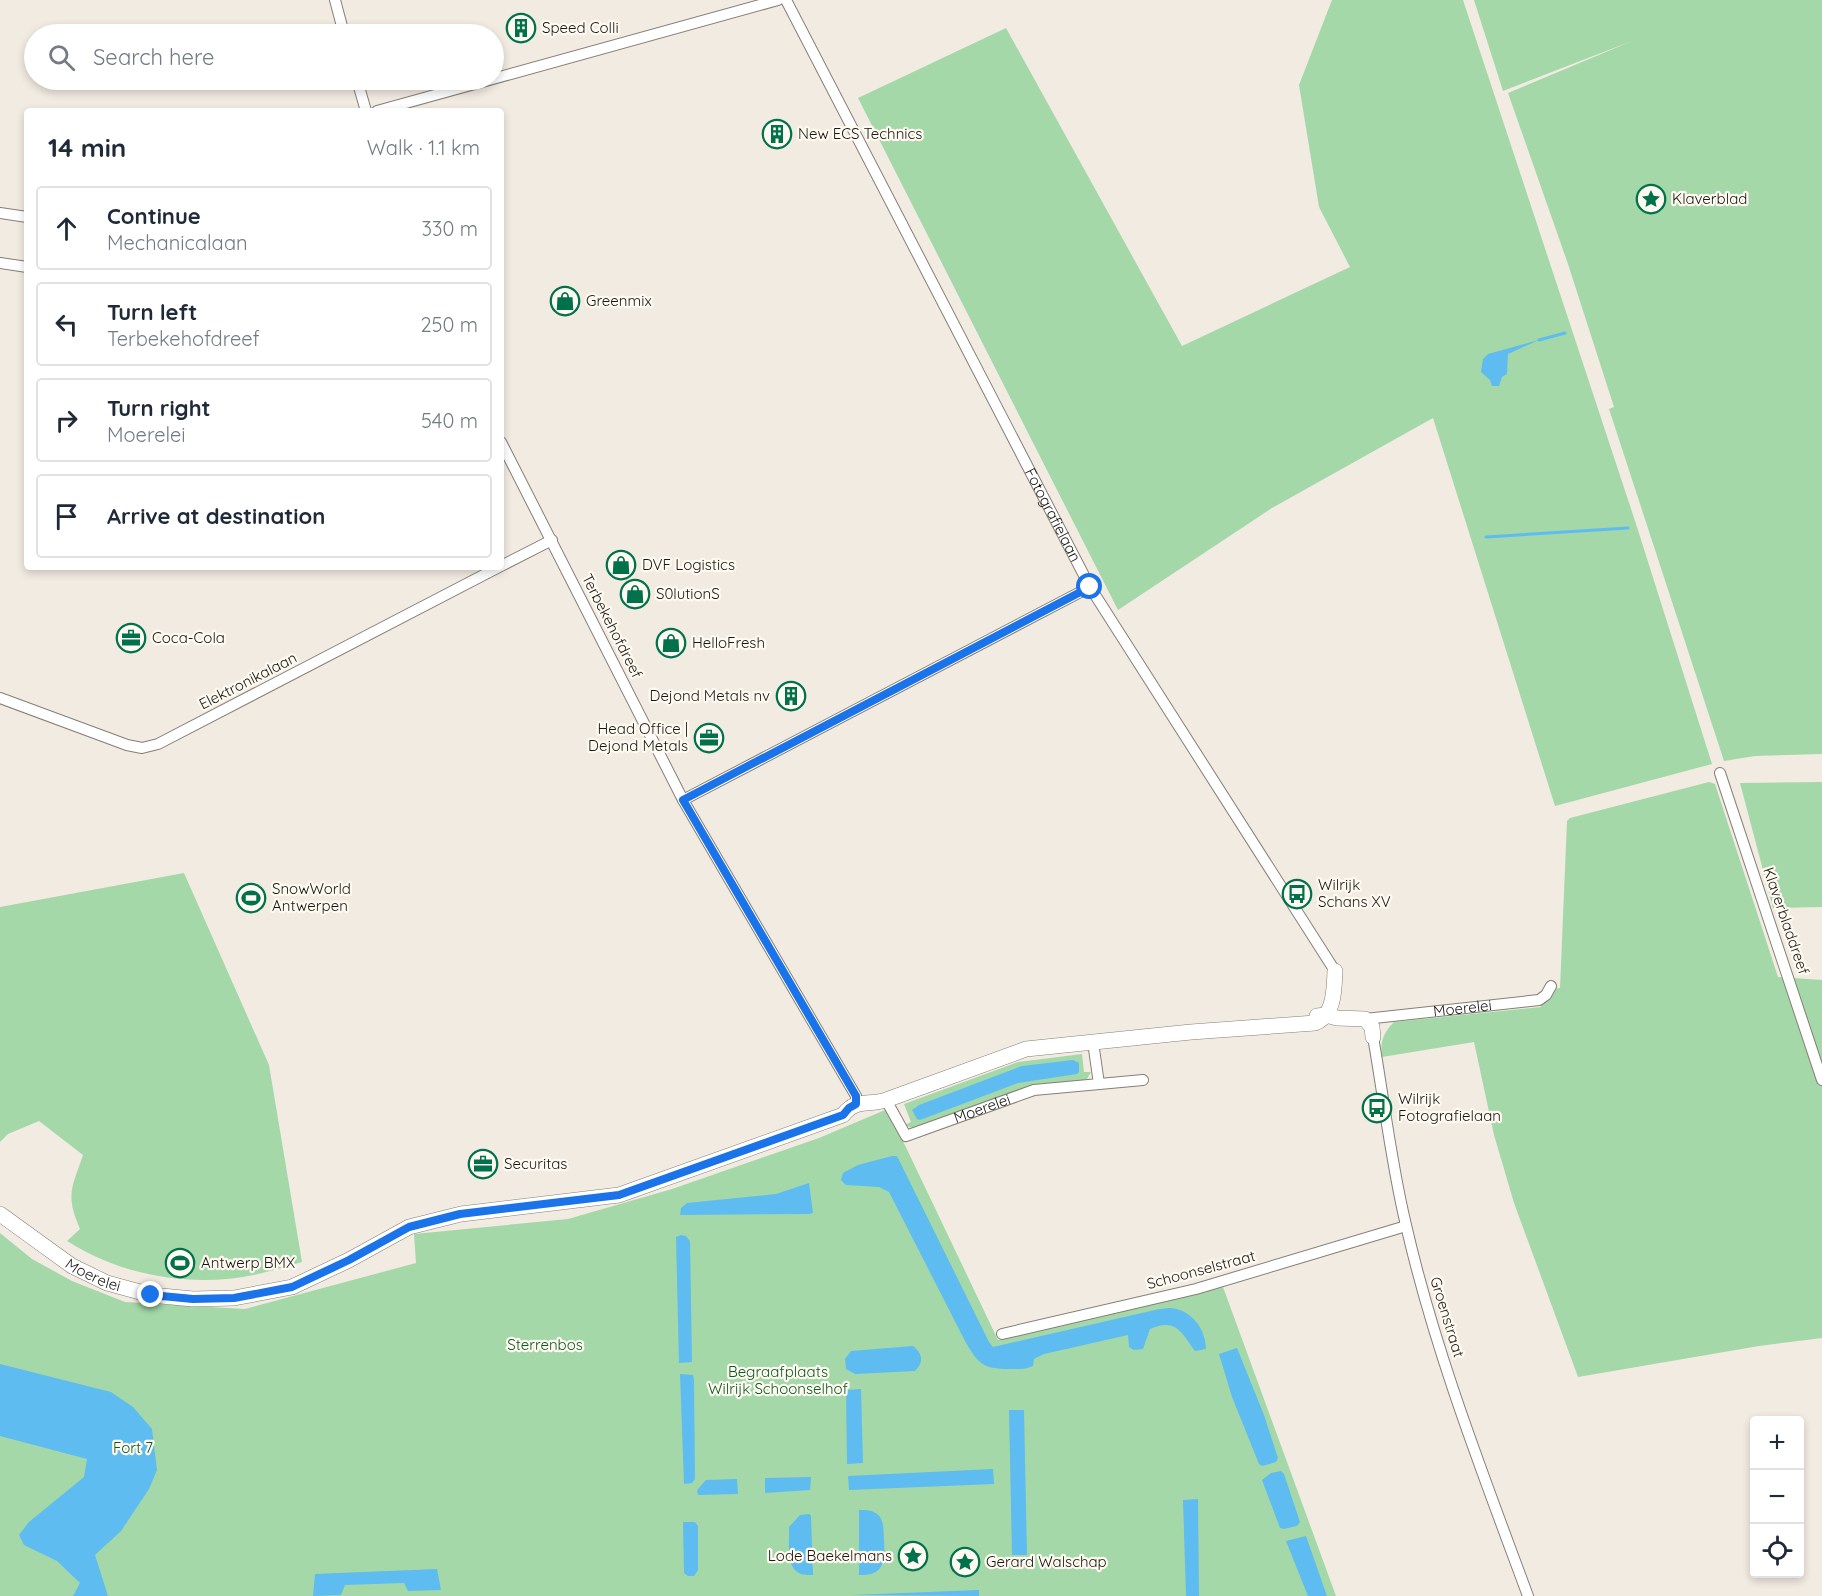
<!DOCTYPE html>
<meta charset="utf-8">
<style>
:root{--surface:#fff;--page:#f6f6f7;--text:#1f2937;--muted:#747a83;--line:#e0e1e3}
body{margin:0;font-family:Quicksand,sans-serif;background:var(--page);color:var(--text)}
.controls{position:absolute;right:18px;bottom:18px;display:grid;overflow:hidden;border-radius:6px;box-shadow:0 3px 9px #0003}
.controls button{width:54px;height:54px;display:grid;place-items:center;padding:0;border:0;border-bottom:2px solid var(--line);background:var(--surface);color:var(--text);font:30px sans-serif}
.stop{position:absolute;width:18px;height:18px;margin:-14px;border:4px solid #1a73e8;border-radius:50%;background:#fff}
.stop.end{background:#1a73e8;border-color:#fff;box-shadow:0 2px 6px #0008}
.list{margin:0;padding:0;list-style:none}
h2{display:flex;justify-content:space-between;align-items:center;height:78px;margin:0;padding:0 24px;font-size:26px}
h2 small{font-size:20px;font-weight:400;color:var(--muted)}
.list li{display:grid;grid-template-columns:39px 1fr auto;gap:18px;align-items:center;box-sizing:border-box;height:84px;margin:0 12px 12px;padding:0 12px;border:2px solid var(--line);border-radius:6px}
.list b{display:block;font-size:22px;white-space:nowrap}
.list p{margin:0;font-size:20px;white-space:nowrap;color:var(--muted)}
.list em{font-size:20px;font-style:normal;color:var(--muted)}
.icon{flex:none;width:33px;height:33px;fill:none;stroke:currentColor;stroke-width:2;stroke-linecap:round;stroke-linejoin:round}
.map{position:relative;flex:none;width:1822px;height:1596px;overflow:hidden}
.search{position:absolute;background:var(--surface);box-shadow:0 3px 9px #0003;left:24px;top:24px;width:480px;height:66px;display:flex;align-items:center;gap:15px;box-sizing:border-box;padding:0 21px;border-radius:33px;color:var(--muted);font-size:22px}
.panel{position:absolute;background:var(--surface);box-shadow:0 3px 9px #0003;left:24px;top:108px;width:480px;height:462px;border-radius:6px}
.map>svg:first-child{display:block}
.green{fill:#a4d8a8}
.water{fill:#5ebcf0}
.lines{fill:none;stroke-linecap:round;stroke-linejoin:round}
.stream{stroke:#5ebcf0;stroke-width:3}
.street-casing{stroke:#857f77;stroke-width:12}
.secondary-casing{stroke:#857f77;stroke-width:16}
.street{stroke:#fff;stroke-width:10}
.secondary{stroke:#fff;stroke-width:15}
.route{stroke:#1a73e8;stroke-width:8}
.labels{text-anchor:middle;stroke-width:4.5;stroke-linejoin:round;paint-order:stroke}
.poi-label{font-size:15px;fill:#191713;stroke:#fef9f1;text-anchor:start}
.street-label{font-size:15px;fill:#191713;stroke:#fef9f1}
.park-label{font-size:15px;fill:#095b20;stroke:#fef9f1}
</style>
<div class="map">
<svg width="1822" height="1596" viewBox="0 0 1822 1596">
<rect width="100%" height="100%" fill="#f2ebe2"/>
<path class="green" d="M 1332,0 L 1463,0 L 1637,527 L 1712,764 L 1555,806 L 1433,418 L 1272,508 L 1118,610 L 858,98 L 1006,28 L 1182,346 L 1350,267 L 1319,207 L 1299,85 Z
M 1474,0 L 1822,0 L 1822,754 L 1755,756 L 1724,761 L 1609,409 L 1614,407 L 1568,264 L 1508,93 L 1632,41 L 1503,91 Z
M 1709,782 L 1715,784 L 1778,977 L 1822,980 L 1822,1338 L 1759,1346 L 1578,1377 L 1514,1203 L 1494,1135 L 1474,1042 L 1382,1057 C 1380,1042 1383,1033 1394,1022 L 1541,1007 L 1542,990 L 1560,988 L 1567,821 L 1570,818 Z
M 1822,782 L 1822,907 L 1773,908 L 1740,783 Z
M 184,873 L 269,1065 L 302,1262 C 288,1266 275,1270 262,1273 C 197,1289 123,1277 67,1241 L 80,1229 C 65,1194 72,1188 83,1155 L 39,1121 L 8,1134 L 0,1142 L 0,907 Z
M 1082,1054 L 1084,1072 L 1091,1072 L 1087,1079 L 1082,1081 L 914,1129 L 905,1125 L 911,1122 L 904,1104 L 1018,1062 Z
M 885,1110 L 902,1139 L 998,1340 L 1223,1287 L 1336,1596 L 0,1596 L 0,1233 L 32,1259 L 72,1281 L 125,1302 L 245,1309 L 416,1263 L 414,1234 L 568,1219 L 672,1189 L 819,1138 Z"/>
<path class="water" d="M 1539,340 L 1508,354 L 1507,374 L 1502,377 L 1499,386 L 1492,386 L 1490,380 L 1481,372 L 1483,359 L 1488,354 Z
M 1073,1060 L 1079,1063 L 1079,1072 L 1077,1074 L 1018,1083 L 920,1120 L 917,1119 L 912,1110 L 919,1105 L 1022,1066 Z
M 892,1156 L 897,1156 L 989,1342 L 993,1347 L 1155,1310 C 1160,1309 1165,1308 1170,1308 C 1191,1309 1206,1329 1206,1349 L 1195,1351 C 1181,1332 1176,1318 1150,1329 L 1143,1349 L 1134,1350 L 1129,1347 L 1128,1335 L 1044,1354 L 1034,1359 L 1033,1366 C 1025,1370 1018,1369 1009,1369 C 982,1369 978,1363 965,1341 L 889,1192 L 879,1187 L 846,1185 L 841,1180 L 843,1173 L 858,1165 Z
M 809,1183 L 813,1213 L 809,1214 L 680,1215 L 681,1208 L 687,1203 L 776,1194 Z
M 681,1235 L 686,1236 L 690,1241 L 692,1362 L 679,1363 L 676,1237 Z
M 913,1346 C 923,1354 924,1362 915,1371 L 855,1374 L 846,1369 L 845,1359 L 851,1351 Z
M 1237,1348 L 1264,1415 L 1278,1458 L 1276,1462 L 1262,1466 L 1259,1464 L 1232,1397 L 1219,1354 Z
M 0,1364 L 111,1392 L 133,1407 L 152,1429 L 157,1470 L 149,1489 L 121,1531 L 95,1555 L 108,1596 L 73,1596 L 80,1583 L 57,1561 L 24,1545 L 19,1535 L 29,1522 L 84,1477 L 87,1459 L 0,1436 Z
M 680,1374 L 693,1375 L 694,1380 L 695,1479 L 692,1483 L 684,1484 Z
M 861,1389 L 863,1463 L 847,1464 L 846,1390 Z
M 1009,1410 L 1024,1410 L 1027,1555 L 1012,1555 Z
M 993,1469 L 994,1484 L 849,1490 L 848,1476 Z
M 1281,1471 L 1284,1474 L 1300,1522 L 1297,1526 L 1284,1529 L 1280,1528 L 1262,1480 L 1271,1473 Z
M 811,1477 L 810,1490 L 765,1493 L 765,1478 Z
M 737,1479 L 738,1494 L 698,1495 L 697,1490 L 706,1480 Z
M 1198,1499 L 1199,1596 L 1186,1596 L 1183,1500 Z
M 859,1510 C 865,1510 871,1509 877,1514 C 885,1520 883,1531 884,1540 C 885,1560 885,1576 859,1575 Z
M 809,1514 L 811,1516 L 813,1575 C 809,1575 802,1575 799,1573 C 785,1566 790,1540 789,1527 L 800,1515 Z
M 683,1522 L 695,1522 L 698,1526 L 698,1570 L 694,1576 L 688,1576 L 684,1573 Z
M 1306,1536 L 1327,1596 L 1308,1596 L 1286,1541 Z
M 437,1569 L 441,1590 L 408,1591 L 404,1583 L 345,1585 L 341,1595 L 313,1596 L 315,1574 Z
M 979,1590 L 979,1596 L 851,1595 Z"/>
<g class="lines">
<path class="stream" d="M 1539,340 L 1565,333
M 1486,537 L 1628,528"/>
<g class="street-casing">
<g id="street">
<path d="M 335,0 L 344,34"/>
<path id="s1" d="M 786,0 L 1090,587 L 1335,971"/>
<path d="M 357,80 L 366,111"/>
<path d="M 377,111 L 778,0"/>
<path d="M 0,213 L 27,217"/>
<path d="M 0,263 L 27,267"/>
<path d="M 501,442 L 683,800 L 856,1096 L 856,1104"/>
<path d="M 501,566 L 552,540"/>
<path d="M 0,698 L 127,745 L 142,748 L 158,744 L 499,567"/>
<path d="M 1720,773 L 1822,1080"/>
<path d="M 683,800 L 1090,587"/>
<path id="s2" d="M 1365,1019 L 1539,1000 L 1546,995 L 1551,986"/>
<path d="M 1373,1037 C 1384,1099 1391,1163 1406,1225 C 1435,1352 1483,1474 1528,1596"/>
<path d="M 1093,1042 L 1099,1084"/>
<path id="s3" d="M 886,1100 L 906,1136 L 1034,1090 L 1143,1080"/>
<path d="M 1002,1334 L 1196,1289 L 1406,1226"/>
</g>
</g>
<g class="secondary-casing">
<g id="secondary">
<path d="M 1317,1016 L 1326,1015 L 1337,1018 L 1365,1019 L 1372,1027 L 1373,1037"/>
<path id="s4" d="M 0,1214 L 72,1266 L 107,1283 L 151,1295 L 193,1299 L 234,1298 L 292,1287 L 349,1260 L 409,1227 L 461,1214 L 619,1195 L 843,1115 C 856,1098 868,1106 886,1100 L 1026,1049 L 1191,1032 L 1315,1023 C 1335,1015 1334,989 1335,971"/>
</g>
</g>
<use href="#street" class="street"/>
<use href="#secondary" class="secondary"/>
</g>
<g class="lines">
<path class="route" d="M 151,1295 L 193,1299 L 234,1298 L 292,1287 L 349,1260 L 409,1227 L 460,1214 L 619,1195 L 843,1115 L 849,1108 L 856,1104 L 856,1096 L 683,800 L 1090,587"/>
</g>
<defs>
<g id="building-ring" transform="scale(1.5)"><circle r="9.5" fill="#fef9f1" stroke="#00714b" stroke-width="1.5"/><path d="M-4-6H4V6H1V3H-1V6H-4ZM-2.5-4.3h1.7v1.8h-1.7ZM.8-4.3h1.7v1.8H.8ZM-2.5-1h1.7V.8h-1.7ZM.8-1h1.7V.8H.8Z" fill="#00714b"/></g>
<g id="sight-ring" transform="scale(1.5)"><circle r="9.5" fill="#fef9f1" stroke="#00714b" stroke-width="1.5"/><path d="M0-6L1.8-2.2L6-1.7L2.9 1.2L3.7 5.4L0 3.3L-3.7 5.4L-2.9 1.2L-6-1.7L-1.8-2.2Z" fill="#00714b"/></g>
<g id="shop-ring" transform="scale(1.5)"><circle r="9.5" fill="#fef9f1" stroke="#00714b" stroke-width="1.5"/><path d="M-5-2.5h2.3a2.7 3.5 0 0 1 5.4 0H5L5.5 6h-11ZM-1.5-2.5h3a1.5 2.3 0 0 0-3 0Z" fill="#00714b"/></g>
<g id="office-ring" transform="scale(1.5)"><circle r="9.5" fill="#fef9f1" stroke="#00714b" stroke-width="1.5"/><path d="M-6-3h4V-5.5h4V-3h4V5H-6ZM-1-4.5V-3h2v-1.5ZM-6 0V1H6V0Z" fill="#00714b"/></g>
<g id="bus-ring" transform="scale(1.5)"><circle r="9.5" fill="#fef9f1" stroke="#00714b" stroke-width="1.5"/><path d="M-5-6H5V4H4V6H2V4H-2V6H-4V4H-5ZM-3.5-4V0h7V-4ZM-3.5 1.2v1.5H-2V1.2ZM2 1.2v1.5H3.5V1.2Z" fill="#00714b"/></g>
<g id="stadium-ring" transform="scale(1.5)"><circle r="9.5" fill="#fef9f1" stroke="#00714b" stroke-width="1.5"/><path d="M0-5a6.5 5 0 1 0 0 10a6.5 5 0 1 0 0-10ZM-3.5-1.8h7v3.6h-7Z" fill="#00714b"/></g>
</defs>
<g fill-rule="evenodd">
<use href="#building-ring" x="521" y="28"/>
<use href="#building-ring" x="777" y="134"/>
<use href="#sight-ring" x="1651" y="199"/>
<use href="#shop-ring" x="565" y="301"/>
<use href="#shop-ring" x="621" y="565"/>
<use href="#shop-ring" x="635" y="594"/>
<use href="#office-ring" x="131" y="638"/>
<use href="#shop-ring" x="671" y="643"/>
<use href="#building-ring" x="791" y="696"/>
<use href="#office-ring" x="709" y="738"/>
<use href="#bus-ring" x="1297" y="894"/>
<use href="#stadium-ring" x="251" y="898"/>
<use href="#bus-ring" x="1377" y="1108"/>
<use href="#office-ring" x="483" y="1164"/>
<use href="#stadium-ring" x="180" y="1263"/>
<use href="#sight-ring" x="913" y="1556"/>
<use href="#sight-ring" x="965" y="1562"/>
</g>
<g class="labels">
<g class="poi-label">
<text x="542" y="33">Speed Colli</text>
<text x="798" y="139">New ECS Technics</text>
<text x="1672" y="204">Klaverblad</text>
<text x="586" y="306">Greenmix</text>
<text x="642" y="570">DVF Logistics</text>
<text x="656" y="599">S0lutionS</text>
<text x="152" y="643">Coca-Cola</text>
<text x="692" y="648">HelloFresh</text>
<text x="770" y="701" text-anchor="end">Dejond Metals nv</text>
<text x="688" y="734" text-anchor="end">Head Office |<tspan x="688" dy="17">Dejond Metals</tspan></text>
<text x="1318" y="890">Wilrijk<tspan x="1318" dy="17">Schans XV</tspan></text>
<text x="272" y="894">SnowWorld<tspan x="272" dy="17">Antwerpen</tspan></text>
<text x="1398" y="1104">Wilrijk<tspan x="1398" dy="17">Fotografielaan</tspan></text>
<text x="504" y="1169">Securitas</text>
<text x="201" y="1268">Antwerp BMX</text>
<text x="892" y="1561" text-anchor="end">Lode Baekelmans</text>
<text x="986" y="1567">Gerard Walschap</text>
</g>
<g class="street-label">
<text dy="5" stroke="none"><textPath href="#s1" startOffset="580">Fotografielaan</textPath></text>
<text transform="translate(612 626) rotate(63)" y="5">Terbekehofdreef</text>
<text transform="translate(248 681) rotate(-27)" y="5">Elektronikalaan</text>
<text transform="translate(1786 921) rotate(71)" y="5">Klaverbladdreef</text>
<text dy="5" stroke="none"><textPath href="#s2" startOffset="98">Moerelei</textPath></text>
<text dy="5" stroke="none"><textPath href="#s3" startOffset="122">Moerelei</textPath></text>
<text transform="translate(1201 1270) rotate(-15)" y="5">Schoonselstraat</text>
<text dy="5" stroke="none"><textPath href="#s4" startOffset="112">Moerelei</textPath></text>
<text transform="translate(1447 1317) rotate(73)" y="5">Groenstraat</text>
</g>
<g class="park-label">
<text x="545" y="1350">Sterrenbos</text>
<text x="778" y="1377">Begraafplaats<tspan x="778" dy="17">Wilrijk Schoonselhof</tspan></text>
<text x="133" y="1453">Fort 7</text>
</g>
</g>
</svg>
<div class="controls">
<button>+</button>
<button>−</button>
<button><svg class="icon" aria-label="locate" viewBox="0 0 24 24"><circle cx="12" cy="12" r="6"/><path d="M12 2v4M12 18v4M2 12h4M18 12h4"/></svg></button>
</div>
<div class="stop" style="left:1090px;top:587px"></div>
<div class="stop end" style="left:151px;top:1295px"></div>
<div class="search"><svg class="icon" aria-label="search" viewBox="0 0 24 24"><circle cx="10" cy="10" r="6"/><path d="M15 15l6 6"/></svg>Search here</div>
<section class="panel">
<h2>14 min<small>Walk · 1.1 km</small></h2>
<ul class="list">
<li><svg class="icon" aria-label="ahead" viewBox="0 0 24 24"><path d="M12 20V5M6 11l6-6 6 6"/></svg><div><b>Continue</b><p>Mechanicalaan</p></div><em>330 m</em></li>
<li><svg class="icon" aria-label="left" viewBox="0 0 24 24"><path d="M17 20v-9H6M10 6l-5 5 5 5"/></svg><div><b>Turn left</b><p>Terbekehofdreef</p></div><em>250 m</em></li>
<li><svg class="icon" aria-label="right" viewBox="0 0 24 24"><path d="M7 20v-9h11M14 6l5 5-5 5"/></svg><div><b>Turn right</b><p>Moerelei</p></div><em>540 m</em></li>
<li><svg class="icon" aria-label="arrive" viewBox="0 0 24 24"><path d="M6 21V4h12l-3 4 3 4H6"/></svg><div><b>Arrive at destination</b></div></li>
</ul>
</section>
</div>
